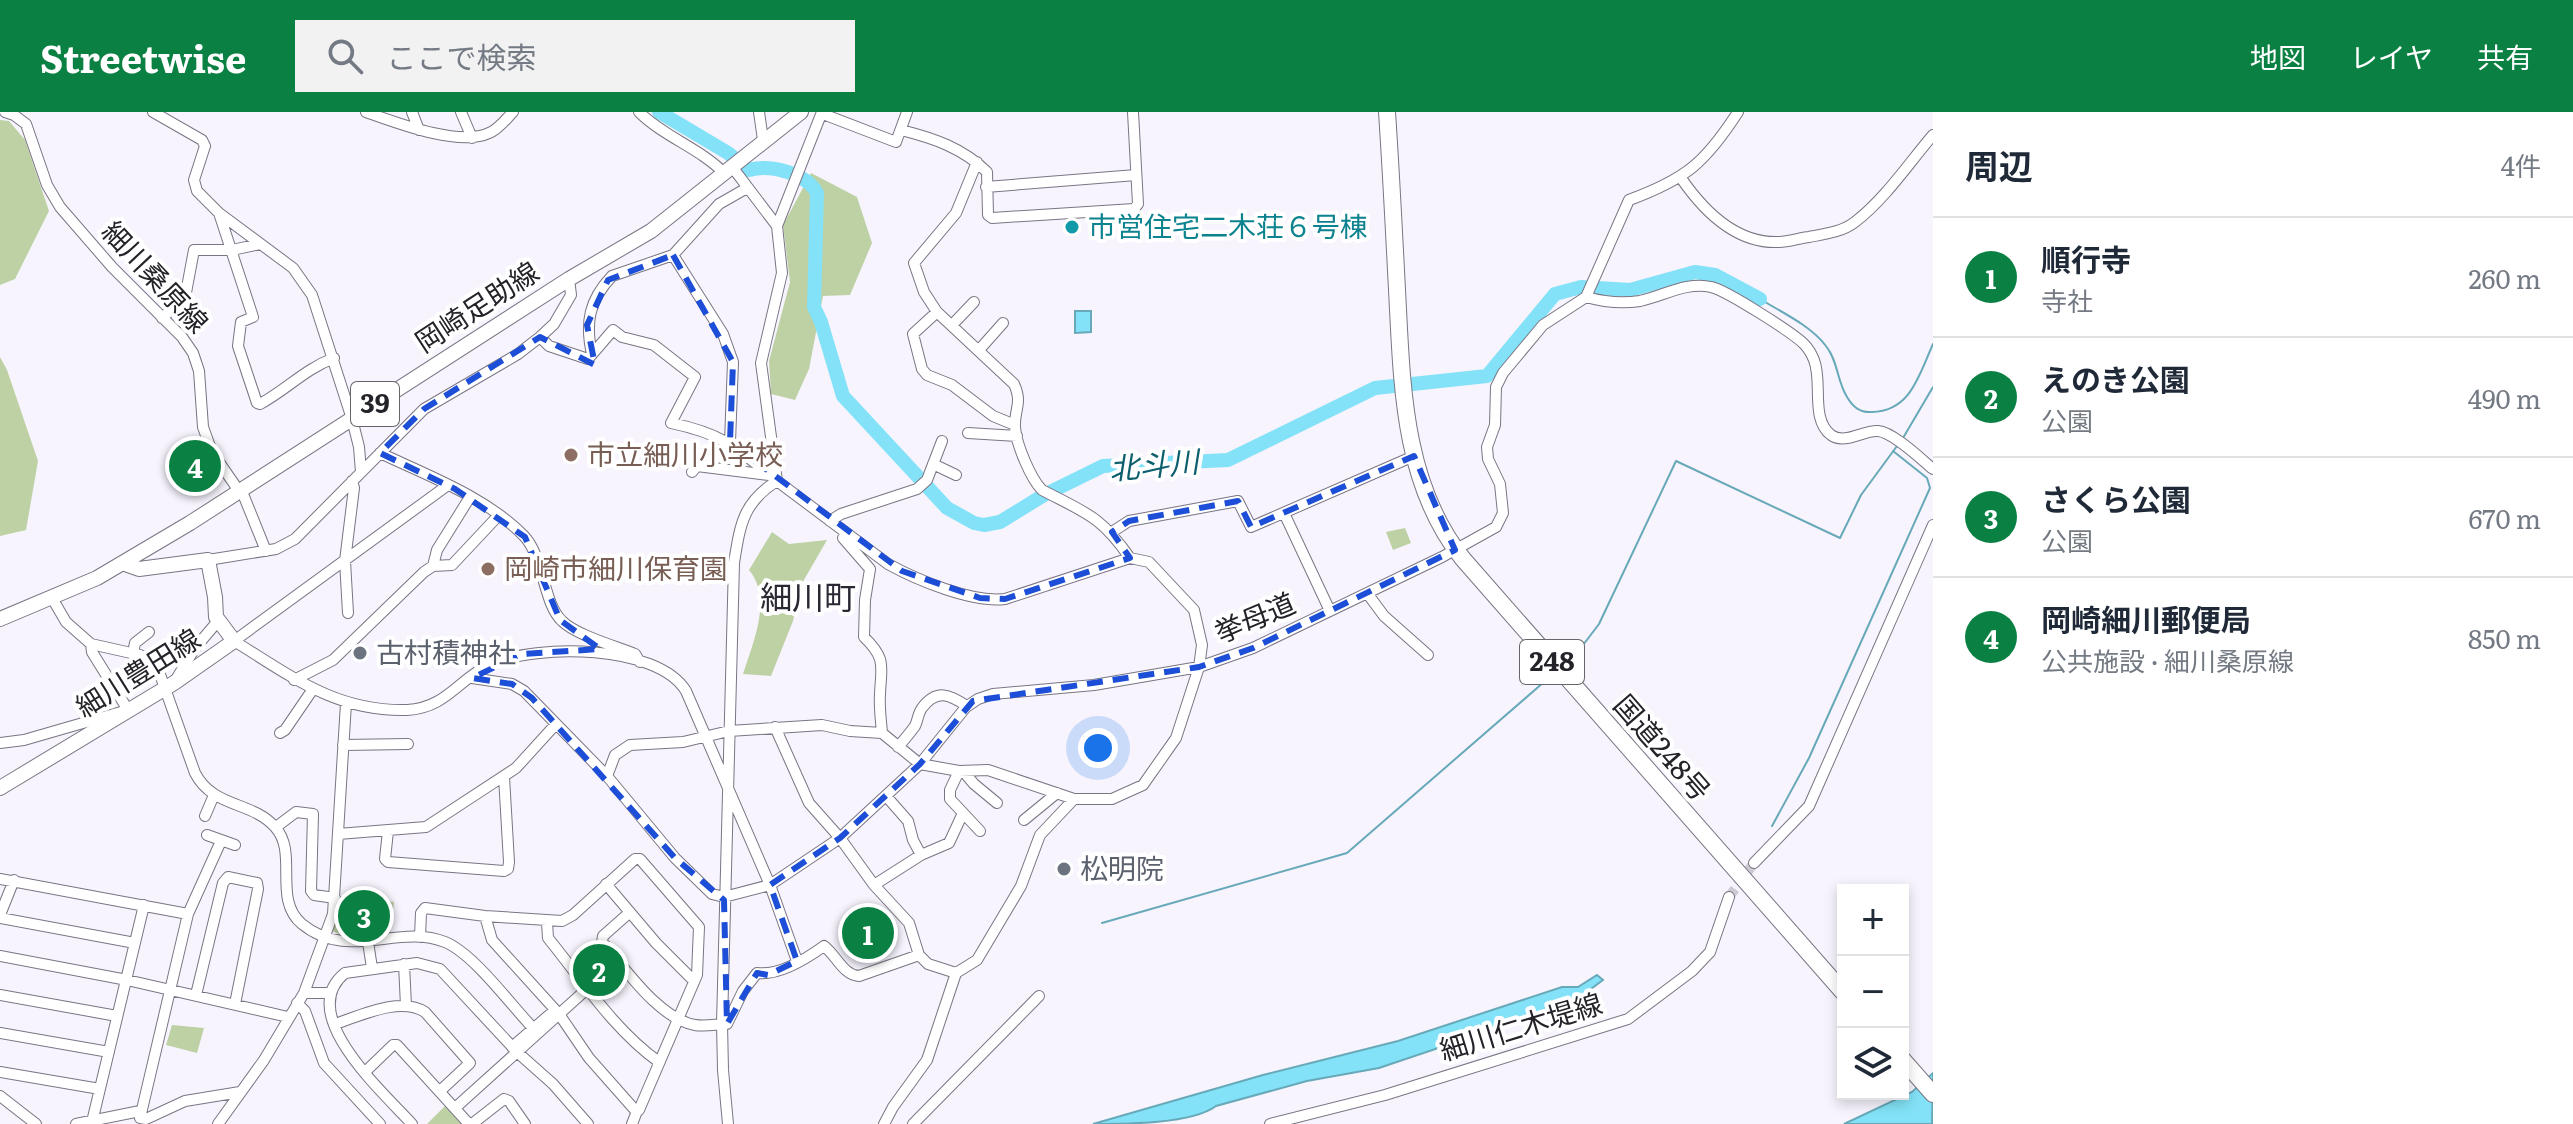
<!DOCTYPE html>
<html lang="ja">
<meta charset="utf-8">
<style>
:root{--surface:#fff;--page:#f2f2f3;--text:#1f2937;--muted:#747a83;--line:#e0e1e3;--accent:#0b8043}
body{margin:0;font-family:Literata,"Noto Sans JP",serif;background:var(--page);color:var(--text)}
.controls{position:absolute;right:24px;bottom:24px;display:grid;overflow:hidden;border-radius:0px;box-shadow:0 4px 12px #0003}
.controls button{width:72px;height:72px;display:grid;place-items:center;padding:0;border:0;border-bottom:2px solid var(--line);background:var(--surface);color:var(--text);font:40px sans-serif}
.you{position:absolute;left:1098px;top:636px;width:28px;height:28px;margin:-20px;border:6px solid #fff;border-radius:50%;background:#1a73e8;box-shadow:0 0 0 12px #1a73e833}
.badge{display:grid;place-items:center;width:52px;height:52px;border-radius:50%;background:var(--accent);color:#fff;font-size:26px;font-weight:700}
.pin{position:absolute;translate:-50% -50%;border:4px solid #fff;box-shadow:0 2px 8px #0006}
.list{margin:0;padding:0;list-style:none}
h2{display:flex;justify-content:space-between;align-items:center;height:104px;margin:0;padding:0 32px;font-size:34px}
h2 small{font-size:26px;font-weight:400;color:var(--muted)}
.list li{display:grid;grid-template-columns:52px 1fr auto;gap:24px;align-items:center;box-sizing:border-box;height:120px;padding:0 32px;border-top:2px solid var(--line)}
.list b{display:block;font-size:30px;white-space:nowrap}
.list p{margin:0;font-size:26px;white-space:nowrap;color:var(--muted)}
.list em{font-size:26px;font-style:normal;color:var(--muted)}
.icon{flex:none;width:44px;height:44px;fill:none;stroke:currentColor;stroke-width:2;stroke-linecap:round;stroke-linejoin:round}
.map{position:relative;flex:none;width:1933px;height:1012px;overflow:hidden}
header{display:flex;align-items:center;gap:48px;box-sizing:border-box;height:112px;padding:0 40px;background:var(--accent);color:#fff}
header strong{font-size:38px}
nav{display:flex;gap:44px;margin-inline-start:auto;font-size:28px}
.search{width:560px;height:72px;background:var(--page);display:flex;align-items:center;gap:20px;box-sizing:border-box;padding:0 28px;border-radius:0px;color:var(--muted);font-size:30px}
main{display:flex}
aside{flex:1;background:var(--surface)}
.map>svg:first-child{display:block}
.green{fill:#bed1a4}
.water{fill:#83e2f7;stroke:#67a9b9;stroke-width:2}
.lines{fill:none;stroke-linecap:round;stroke-linejoin:round}
.stream{stroke:#67a9b9;stroke-width:2}
.river{stroke:#83e2f7;stroke-width:14}
.minor-tunnel{stroke:#cdcad3;stroke-width:10;stroke-dasharray:10 5;stroke-linecap:butt}
.minor-casing{stroke:#797583;stroke-width:12}
.major-casing{stroke:#797583;stroke-width:16}
.highway-casing{stroke:#797583;stroke-width:18}
.minor{stroke:#fff;stroke-width:10}
.major{stroke:#fff;stroke-width:14}
.highway{stroke:#fff;stroke-width:16}
.marked{fill:none;stroke:#1d4ed8;stroke-width:6;stroke-dasharray:16 10;stroke-linejoin:round}
.culture-dot{fill:#0f9aa8;stroke:#fff;stroke-width:3}
.education-dot{fill:#8d6e63;stroke:#fff;stroke-width:3}
.worship-dot{fill:#6b7280;stroke:#fff;stroke-width:3}
.labels{text-anchor:middle;stroke-width:8;stroke-linejoin:round;paint-order:stroke}
.shield{fill:#fff;stroke:#666569;stroke-width:2}
.shield-label{font-size:26px;font-weight:bold;fill:#252329}
.culture-label{font-size:28px;fill:#0d838f;stroke:#fff;text-anchor:start}
.street-label{font-size:28px;fill:#252329;stroke:#fff}
.education-label{font-size:28px;fill:#785e54;stroke:#fff;text-anchor:start}
.worship-label{font-size:28px;fill:#5b616d;stroke:#fff;text-anchor:start}
.water-label{font-size:30px;font-style:italic;fill:#0d5f6d;stroke:#fff}
.quarter-label{font-size:32px;fill:#2b2733;stroke:#fff}
</style>
<header>
<strong>Streetwise</strong>
<div class="search"><svg class="icon" aria-label="search" viewBox="0 0 24 24"><circle cx="10" cy="10" r="6"/><path d="M15 15l6 6"/></svg>ここで検索</div>
<nav><a>地図</a><a>レイヤ</a><a>共有</a></nav>
</header>
<main>
<div class="map">
<svg width="1933" height="1012" viewBox="0 0 1933 1012">
<rect width="100%" height="100%" fill="#f7f4fe"/>
<path class="green" d="M 0,8 L 9,9 L 25,28 L 49,99 L 15,167 L 0,173 Z
M 811,61 L 857,85 L 872,131 L 850,183 L 823,184 L 809,257 L 795,288 L 771,282 L 769,249 L 790,170 L 783,113 Z
M 0,245 L 7,258 L 38,349 L 26,418 L 0,424 Z
M 1405,416 L 1411,431 L 1393,438 L 1386,420 Z
M 772,420 L 789,432 L 827,428 L 801,473 L 793,509 L 771,564 L 743,562 C 753,530 773,487 749,458 Z
M 363,785 L 394,790 L 390,821 L 348,825 L 332,819 L 342,788 Z
M 601,834 L 621,857 L 596,881 L 577,859 Z
M 172,913 L 204,916 L 197,941 L 166,933 Z
M 447,992 L 464,1012 L 427,1012 Z"/>
<path class="water" d="M 1075,199 L 1091,199 L 1091,220 L 1075,221 Z
M 1597,863 L 1603,868 L 1568,894 L 1563,894 L 1379,956 L 1307,969 L 1216,994 C 1192,1012 1126,1012 1093,1012 L 1263,963 L 1398,929 L 1562,875 L 1578,875 Z
M 1933,961 L 1932,1012 L 1844,1012 L 1912,980 Z"/>
<g class="lines">
<path class="stream" d="M 1760,187 C 1781,200 1810,213 1826,234 C 1838,249 1837,269 1847,285 C 1853,295 1860,301 1872,300 C 1911,299 1919,263 1933,232
M 1903,326 L 1933,275
M 1563,553 L 1577,541 L 1599,512 L 1676,349 L 1840,426 L 1861,383 L 1897,334
M 1772,714 L 1809,646 L 1930,376 L 1927,366 L 1893,339
M 1102,811 L 1347,741 L 1552,563"/>
<path class="river" d="M 659,0 L 728,41 L 749,58 C 770,52 806,61 817,81 L 814,195 L 821,210 L 843,284 L 947,396 L 974,411 L 984,413 L 1000,410 L 1044,383 L 1103,354 L 1228,348 L 1375,276 L 1487,264 L 1555,182 L 1581,175 L 1630,178 L 1695,160 L 1715,163 L 1760,187"/>
<path class="minor-tunnel" d="M 1729,785 L 1754,751"/>
<g class="minor-casing">
<path id="minor" d="M 5,0 L 14,3 L 26,12 L 47,73 L 60,95 L 112,155 L 182,225 L 193,241 L 199,259 L 203,315 L 212,340 L 239,379
M 153,0 L 202,28 L 205,34 L 194,68 L 197,79 L 219,101 L 293,156 L 312,183 L 352,307 L 359,335 L 361,360
M 366,0 C 397,11 459,35 489,21 C 498,18 506,7 513,0
M 412,0 L 419,18
M 461,0 L 472,26
M 639,0 C 664,25 700,36 725,62
M 759,0 L 763,28
M 823,2 L 896,30 L 907,0
M 901,18 C 933,26 963,36 987,60 L 988,103 L 992,106 L 1134,97 L 1138,92 L 1133,0
M 977,50 L 956,101 L 914,151 L 924,180 L 937,200 L 1014,272 C 1023,292 1014,297 1015,315 C 1016,332 1031,367 1042,378 C 1086,401 1101,404 1130,446
M 733,56 L 777,114
M 1681,66 C 1703,98 1736,132 1779,130 C 1789,130 1799,126 1809,125 C 1825,122 1842,120 1855,110 C 1885,87 1909,51 1933,23
M 986,75 L 1136,63
M 219,101 L 253,205 L 241,210 L 238,234 L 257,291 L 260,292 C 286,278 305,257 334,246
M 673,143 L 723,222 L 733,250 L 730,330
M 1586,185 C 1604,190 1621,192 1640,189 C 1663,184 1688,169 1711,175 C 1726,178 1793,221 1804,232 C 1808,236 1812,243 1814,248 C 1823,270 1810,307 1831,323 C 1845,333 1863,318 1878,319 C 1893,320 1921,347 1933,357
M 1586,185 L 1629,88 C 1686,67 1705,51 1738,0
M 937,200 L 913,222 L 922,257 L 927,263 L 952,273 L 993,304 L 1015,313
M 162,206 L 185,186 L 194,138 L 232,138 L 260,132
M 952,213 L 974,190
M 540,225 L 549,234 L 588,247 L 613,218 L 622,225 L 654,233 L 695,265 L 671,311 C 724,322 737,336 777,369 C 743,390 740,413 734,451 L 722,912 L 723,958 L 728,1012
M 979,238 L 1003,211
M 592,242 C 585,211 589,188 612,164 L 673,143 L 719,92 L 747,76
M 968,321 L 1017,324
M 380,341 C 429,364 486,385 524,424 C 544,445 543,491 562,509 C 576,523 615,534 635,542 L 640,550
M 933,352 L 956,363
M 692,360 L 697,354 L 769,363
M 448,373 L 234,529 C 291,564 336,600 407,598 C 447,596 459,566 491,552 C 537,532 657,532 686,579 L 770,773 L 797,849
M 241,377 L 266,439
M 1284,401 L 1330,499
M 830,409 L 841,402 L 917,377 L 927,368 L 942,329
M 1112,420 L 1129,409 L 1238,389 L 1251,415 L 1414,344
M 843,426 L 870,457 L 865,488 L 864,525 C 887,547 881,555 880,582 C 879,595 881,608 882,621
M 208,448 L 276,437 L 295,427 L 424,297 L 518,242 L 540,225 L 554,212 L 571,183 L 569,167
M 433,454 L 437,438 L 470,385
M 1367,481 L 1384,504 L 1428,543
M 52,486 L 66,510 L 91,532 L 140,543 L 157,554 L 195,661 C 213,696 252,689 275,715 C 299,741 272,787 302,812 C 348,850 398,811 445,830 C 474,842 510,892 533,916
M 348,501 L 345,449 L 354,376 L 352,369
M 133,541 L 135,531 L 149,520
M 472,566 L 512,572 L 524,579 L 607,664 L 615,643 L 630,633 L 683,630 L 729,619 L 822,613 L 850,619 L 882,621 L 920,652 L 959,659 L 988,658 L 1074,687 L 1112,687 L 1143,673 L 1176,626 L 1199,555 L 1202,533 L 1194,498 L 1149,450 L 1130,446 L 1005,487 C 972,491 917,468 888,452 L 777,369 L 761,251 L 782,161 L 777,114 L 822,0
M 294,568 L 333,548 L 424,460 L 433,454 L 452,453 L 498,404
M 175,569 L 195,536 L 218,509
M 775,615 L 809,691 L 840,726 L 874,773 L 909,811 L 919,843 L 928,852 L 956,861
M 280,621 L 285,618 L 313,577
M 0,631 L 24,628 L 128,598 L 92,540 L 91,532
M 343,633 L 408,632
M 898,635 C 904,628 910,621 915,614 C 918,608 918,601 922,596 C 937,576 950,583 967,594
M 959,659 L 950,678 L 950,687 L 980,719
M 963,659 L 974,672 L 997,691
M 607,664 L 675,746 L 712,782 L 724,785 L 770,773 L 840,726 L 920,652 L 966,595 L 978,587 L 993,582 L 1094,573 L 1199,555 L 1253,536 L 1442,445 L 1496,415 L 1503,401 L 1500,372 L 1488,347 L 1487,335 L 1495,313 L 1496,275 L 1503,261 L 1543,213 L 1586,185
M 886,684 L 908,709 L 913,728 L 921,743
M 205,704 L 214,683
M 1024,708 L 1057,681
M 276,715 L 296,700 L 313,702 L 311,779 L 314,783 L 335,786
M 388,719 L 385,747 L 388,750 L 504,759 L 508,757 L 509,750 L 504,665
M 338,722 L 426,715 L 516,656 L 556,612
M 207,723 L 235,733
M 221,729 L 188,802 L 140,1006 L 146,1007 L 185,989 L 240,980
M 1754,751 L 1809,694 L 1933,413
M 0,767 L 188,802
M 606,772 L 656,831 L 694,869
M 874,773 L 921,743 L 949,731 L 962,703
M 629,801 L 603,824 L 602,830 C 625,856 659,907 695,913 C 705,915 717,912 727,912 L 743,879 L 757,861 C 779,864 806,847 824,834 C 837,844 843,863 859,864 L 919,843
M 0,803 L 14,768
M 0,806 L 135,831
M 547,810 L 548,826 C 583,869 614,918 659,950
M 420,825 L 421,801 L 425,796 L 485,804 L 562,809 L 573,803 L 635,747 L 640,747 L 699,815 L 697,863 L 639,998 L 635,998 L 589,946 L 559,902 L 492,828 L 485,804
M 368,830 L 372,856
M 0,844 L 127,868 L 288,905
M 404,852 L 406,894
M 304,881 L 331,881
M 0,883 L 117,904
M 196,883 L 223,771 L 228,765 L 257,771 L 258,777 L 235,892
M 297,891 L 305,899 L 324,951 L 380,1012
M 335,912 C 360,904 400,884 425,900 L 470,951 L 440,979
M 0,921 L 109,940
M 512,935 L 555,898
M 0,960 L 100,977
M 365,960 L 393,933 L 397,933 L 469,1012
M 0,984 L 36,1012
M 455,996 L 588,876
M 92,1010 L 144,793
M 76,1012 L 140,999
M 218,1012 L 264,948 L 304,881 L 333,802 L 346,591
M 412,1012 C 384,981 294,902 345,861 L 417,851 L 440,857 L 517,940 L 553,972 L 588,1012
M 472,1012 L 504,987 L 509,989 L 525,1012
M 632,1012 L 637,999
M 884,1012 L 893,995 L 927,948 L 956,861 L 977,848 L 1021,774 L 1040,723 L 1074,687
M 913,1012 L 1039,884
M 1270,1012 L 1385,983 L 1628,907 L 1692,859 L 1710,840 L 1729,785"/>
</g>
<g class="major-casing">
<path id="major" d="M 0,507 L 97,466 L 190,411 L 569,167 L 651,119 L 801,0
M 0,676 L 174,571 L 234,529 L 216,505 L 215,485 L 208,448 L 139,457 L 122,451"/>
</g>
<g class="highway-casing">
<path id="highway" d="M 1387,0 C 1391,59 1394,119 1397,178 C 1402,270 1402,371 1463,447 L 1843,880
M 1903,948 L 1933,982"/>
</g>
<use href="#minor" class="minor"/>
<use href="#major" class="major"/>
<use href="#highway" class="highway"/>
</g>
<path class="marked" d="M 673,143 L 733,250 L 730,330 L 902,459 L 980,486 L 1005,487 L 1130,446 L 1112,420 L 1129,409 L 1238,389 L 1251,415 L 1414,344 L 1455,438 L 1253,536 L 1199,555 L 973,589 L 920,652 L 840,726 L 770,773 L 797,849 L 768,863 L 757,861 L 727,912 L 724,788 L 675,746 L 532,586 L 512,572 L 472,566 L 522,542 L 600,537 L 560,508 L 525,425 L 455,377 L 380,341 L 424,297 L 540,225 L 595,253 L 587,213 L 608,168 Z"/>
<circle class="culture-dot" cx="1072" cy="115" r="8"/>
<g class="education-dot">
<circle cx="571" cy="343" r="8"/>
<circle cx="488" cy="457" r="8"/>
</g>
<g class="worship-dot">
<circle cx="360" cy="541" r="8"/>
<circle cx="1064" cy="757" r="8"/>
</g>
<g class="labels">
<g class="shield">
<rect x="351" y="270" width="48" height="44" rx="6"/>
<rect x="1520" y="528" width="64" height="44" rx="6"/>
</g>
<g class="shield-label">
<text x="375" y="301">39</text>
<text x="1552" y="559">248</text>
</g>
<g class="culture-label">
<text x="1088" y="125">市営住宅二木荘６号棟</text>
</g>
<g class="street-label">
<text transform="translate(155 165) rotate(47)" y="10">細川桑原線</text>
<text transform="translate(477 195) rotate(-33)" y="10">岡崎足助線</text>
<text transform="translate(1255 506) rotate(-23)" y="10">挙母道</text>
<text transform="translate(138 561) rotate(-32)" y="10">細川豊田線</text>
<text transform="translate(1662 636) rotate(49)" y="10">国道248号</text>
<text transform="translate(1521 915) rotate(-17)" y="10">細川仁木堤線</text>
</g>
<g class="education-label">
<text x="587" y="353">市立細川小学校</text>
<text x="504" y="467">岡崎市細川保育園</text>
</g>
<g class="worship-label">
<text x="376" y="551">古村積神社</text>
<text x="1080" y="767">松明院</text>
</g>
<g class="water-label">
<text transform="translate(1154 354) rotate(-5)" y="10">北斗川</text>
</g>
<g class="quarter-label">
<text x="808" y="497">細川町</text>
</g>
</g>
</svg>
<div class="controls">
<button>+</button>
<button>−</button>
<button><svg class="icon" aria-label="layers" viewBox="0 0 24 24"><path d="M12 4l9 5-9 5-9-5zM3 14l9 5 9-5"/></svg></button>
</div>
<div class="you"></div>
<div class="pin badge" style="left:868px;top:821px">1</div>
<div class="pin badge" style="left:599px;top:858px">2</div>
<div class="pin badge" style="left:364px;top:804px">3</div>
<div class="pin badge" style="left:195px;top:354px">4</div>
</div>
<aside>
<h2>周辺<small>4件</small></h2>
<ul class="list">
<li><span class="badge">1</span><div><b>順行寺</b><p>寺社</p></div><em>260 m</em></li>
<li><span class="badge">2</span><div><b>えのき公園</b><p>公園</p></div><em>490 m</em></li>
<li><span class="badge">3</span><div><b>さくら公園</b><p>公園</p></div><em>670 m</em></li>
<li><span class="badge">4</span><div><b>岡崎細川郵便局</b><p>公共施設 · 細川桑原線</p></div><em>850 m</em></li>
</ul>
</aside>
</main>
